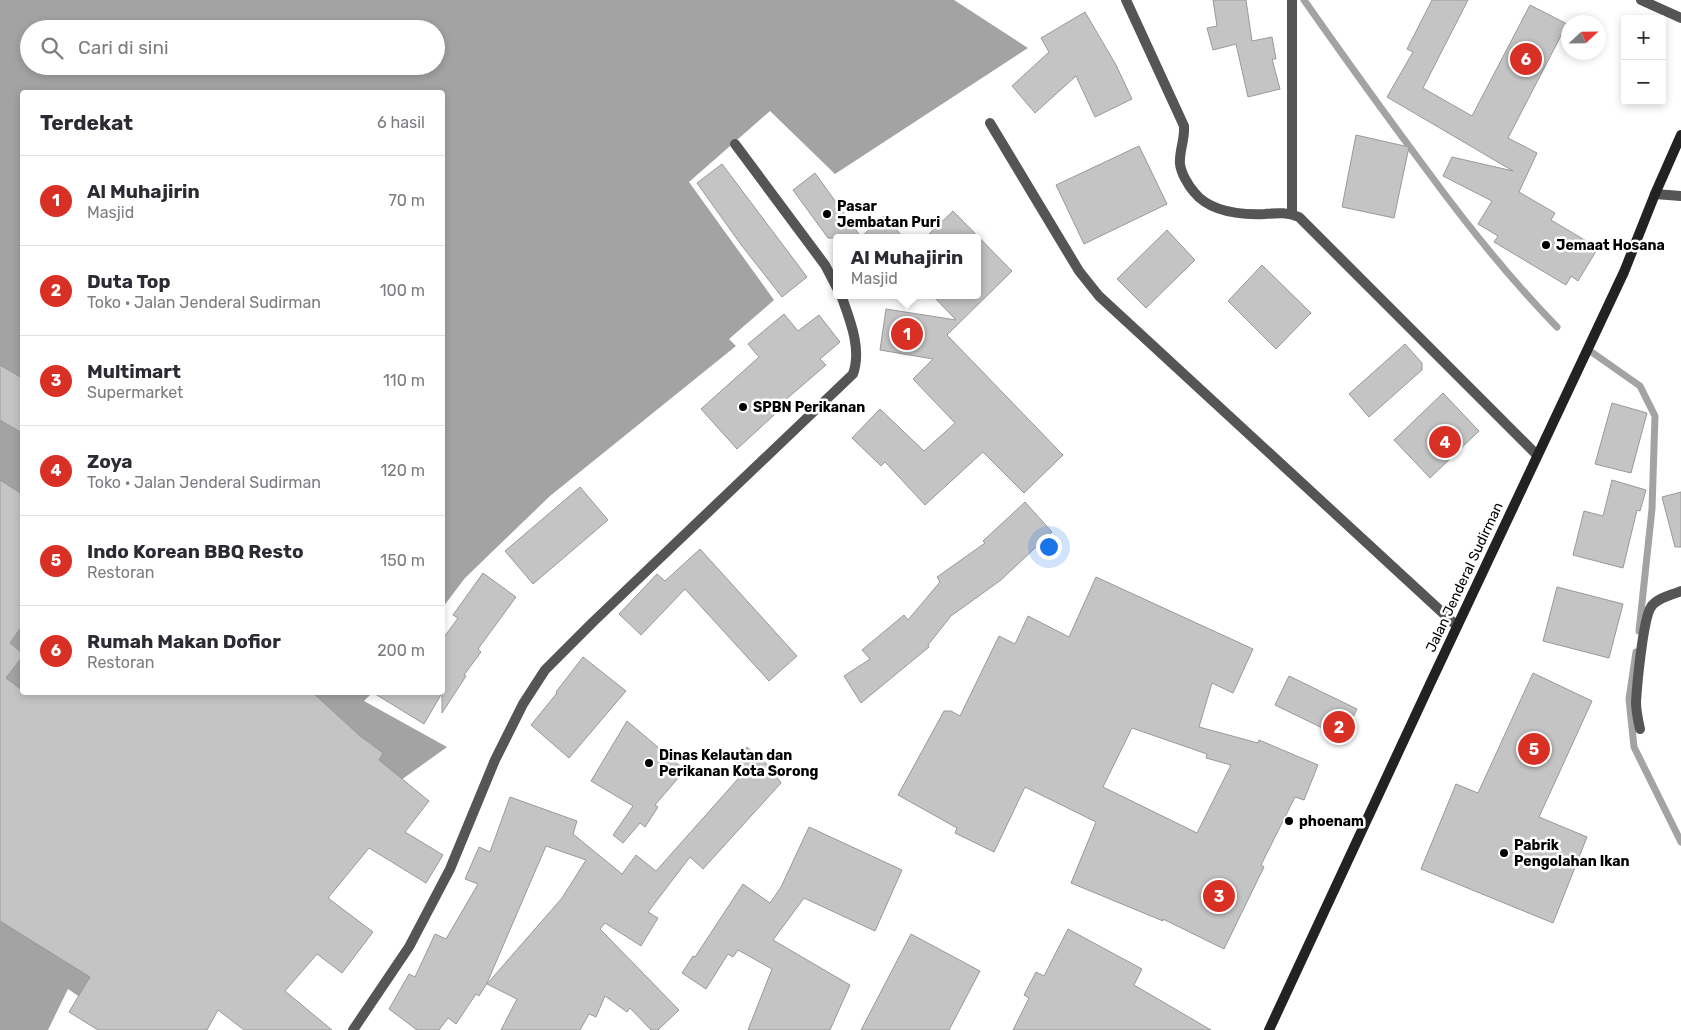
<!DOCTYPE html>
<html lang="id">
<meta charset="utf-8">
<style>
:root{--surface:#fff;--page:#f7f7f7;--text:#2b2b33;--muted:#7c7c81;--line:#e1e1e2;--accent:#d93025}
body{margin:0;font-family:Rubik,sans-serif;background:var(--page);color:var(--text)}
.controls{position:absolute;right:15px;top:15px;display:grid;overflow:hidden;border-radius:5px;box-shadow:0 2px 8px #0003}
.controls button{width:45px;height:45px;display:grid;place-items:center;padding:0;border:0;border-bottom:1px solid var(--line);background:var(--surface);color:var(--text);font:25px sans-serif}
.compass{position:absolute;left:1561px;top:15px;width:45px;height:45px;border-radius:50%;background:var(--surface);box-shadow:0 2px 8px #0003;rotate:68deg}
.you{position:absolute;left:1048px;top:546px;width:18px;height:18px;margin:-12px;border:4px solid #fff;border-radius:50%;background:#1a73e8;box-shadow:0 0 0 8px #1a73e833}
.badge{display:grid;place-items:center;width:32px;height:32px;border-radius:50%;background:var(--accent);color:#fff;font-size:16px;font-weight:700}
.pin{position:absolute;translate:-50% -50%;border:2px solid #fff;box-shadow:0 1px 5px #0006}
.popup{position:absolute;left:833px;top:234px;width:148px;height:65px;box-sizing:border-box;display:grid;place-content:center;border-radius:5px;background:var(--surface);filter:drop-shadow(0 1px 4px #0005);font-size:16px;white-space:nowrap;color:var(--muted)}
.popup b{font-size:19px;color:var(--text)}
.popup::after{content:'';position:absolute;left:50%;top:100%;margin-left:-10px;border:10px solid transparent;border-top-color:var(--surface)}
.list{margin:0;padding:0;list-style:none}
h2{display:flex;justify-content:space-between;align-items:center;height:65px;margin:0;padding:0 20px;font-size:21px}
h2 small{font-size:16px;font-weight:400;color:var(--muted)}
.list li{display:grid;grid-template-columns:32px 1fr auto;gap:15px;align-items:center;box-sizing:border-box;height:90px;padding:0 20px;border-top:1px solid var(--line)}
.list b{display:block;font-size:19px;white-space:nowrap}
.list p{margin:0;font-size:16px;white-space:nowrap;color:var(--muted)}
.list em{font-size:16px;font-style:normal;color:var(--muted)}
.icon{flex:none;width:28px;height:28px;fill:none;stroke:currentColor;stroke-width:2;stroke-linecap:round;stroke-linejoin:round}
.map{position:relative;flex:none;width:1681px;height:1030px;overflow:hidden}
.search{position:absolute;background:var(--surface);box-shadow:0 2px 8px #0003;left:20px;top:20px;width:425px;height:55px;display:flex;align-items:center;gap:12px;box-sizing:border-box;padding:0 18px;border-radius:28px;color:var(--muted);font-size:19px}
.panel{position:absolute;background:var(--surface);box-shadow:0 2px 8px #0003;left:20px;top:90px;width:425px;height:605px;border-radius:5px}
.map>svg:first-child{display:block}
.water{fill:#a3a3a3;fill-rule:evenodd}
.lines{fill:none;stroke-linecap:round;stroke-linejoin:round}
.stream{stroke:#a3a3a3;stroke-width:7}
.building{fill:#c4c4c4;stroke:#999;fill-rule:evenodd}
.minor{stroke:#555;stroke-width:10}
.secondary{stroke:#222;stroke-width:10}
.poi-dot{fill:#000;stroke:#fff;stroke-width:2}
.labels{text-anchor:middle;stroke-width:5;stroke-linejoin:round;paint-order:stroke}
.poi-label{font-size:14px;font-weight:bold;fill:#000;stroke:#fff;text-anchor:start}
.street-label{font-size:14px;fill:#000;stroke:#fff}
</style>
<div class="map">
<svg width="1681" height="1030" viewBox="0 0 1681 1030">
<rect width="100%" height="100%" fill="#fff"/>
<path class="water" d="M 0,0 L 954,0 L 1028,48 L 835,174 L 770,111 L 689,182 L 774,300 L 729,339 L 736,346 L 550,496 L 465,578 L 443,607 L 442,92 L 22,92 L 22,692 L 372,693 L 364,701 L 447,747 L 369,803 L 128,1030 L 68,989 L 48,1030 L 0,1030 ZM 29,29 L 436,29 L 436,66 L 29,66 Z"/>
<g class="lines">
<path class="stream" d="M 1304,0 C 1344,57 1385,114 1426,169 C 1467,225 1509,278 1557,327
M 1593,353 L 1640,386 L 1655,416 L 1652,509 L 1639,631
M 1636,652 L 1629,699 L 1634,747 L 1681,842"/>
</g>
<path class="building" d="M 1213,0 L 1246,0 L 1252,41 L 1272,37 L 1276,59 L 1272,59 L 1280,89 L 1248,97 L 1236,44 L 1213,50 L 1207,28 L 1217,26 Z
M 1432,0 L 1468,0 L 1423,88 L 1472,116 L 1530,5 L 1567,24 L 1508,138 L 1537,153 L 1519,192 L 1555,213 L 1551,220 L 1598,248 L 1578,281 L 1571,276 L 1566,285 L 1494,242 L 1498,236 L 1478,224 L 1492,201 L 1443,176 L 1452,157 L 1513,171 L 1387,97 L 1413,52 L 1407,49 Z
M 1085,12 L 1116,65 L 1132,99 L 1095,117 L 1076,76 L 1035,113 L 1012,86 L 1049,52 L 1041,38 Z
M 1356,135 L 1409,147 L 1394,218 L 1342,207 Z
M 1139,146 L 1167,204 L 1084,244 L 1056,185 Z
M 722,164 L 807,277 L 782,297 L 742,246 L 697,183 Z
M 815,173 L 861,237 L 884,216 L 904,238 L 828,238 L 793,190 Z
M 953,211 L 1012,271 L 947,335 L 1063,455 L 1024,493 L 983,452 L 925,505 L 885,462 L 881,466 L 852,438 L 880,409 L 924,451 L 955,423 L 913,379 L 933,359 L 880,350 L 886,309 L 956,320 L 932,295 L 977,295 L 977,238 L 925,238 Z
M 1167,230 L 1195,260 L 1146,308 L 1117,279 Z
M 1262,265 L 1311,313 L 1276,349 L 1228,301 Z
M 784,314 L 798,331 L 819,315 L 840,342 L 820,359 L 826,365 L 783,402 L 785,405 L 737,449 L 701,409 L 759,357 L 748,344 Z
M 1405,344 L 1422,363 L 1422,370 L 1369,417 L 1349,394 Z
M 0,365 L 22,378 L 22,433 L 0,420 Z
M 1443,393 L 1479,431 L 1430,478 L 1394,440 Z
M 1612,403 L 1647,413 L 1631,473 L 1595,464 Z
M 0,480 L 22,494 L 22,626 L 10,643 L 22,653 L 22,657 L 6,678 L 22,690 L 22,692 L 312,692 L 360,736 L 383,753 L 379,760 L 429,801 L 405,832 L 443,855 L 426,883 L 369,848 L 328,898 L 373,932 L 342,973 L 317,954 L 285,991 L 332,1030 L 244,1030 L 218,1010 L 207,1030 L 98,1030 L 69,1012 L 90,977 L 0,921 Z
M 1612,480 L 1646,490 L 1640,511 L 1637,510 L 1623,568 L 1573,555 L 1584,511 L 1603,516 Z
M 580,487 L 608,520 L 533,584 L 505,551 Z
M 1681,492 L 1681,547 L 1675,547 L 1662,497 Z
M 1025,502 L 1052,532 L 1001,580 L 951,616 L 928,645 L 929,647 L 861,703 L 844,676 L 870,659 L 862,650 L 904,615 L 908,620 L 940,582 L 937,577 L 985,543 L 983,541 Z
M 700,549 L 797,656 L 769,681 L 685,589 L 641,635 L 619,614 L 657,574 L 665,581 Z
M 483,573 L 516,597 L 478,649 L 481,652 L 464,675 L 466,676 L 442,713 L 442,693 L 424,724 L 372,692 L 442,692 L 442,640 L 458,618 L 453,615 Z
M 1096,577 L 1253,649 L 1233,693 L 1212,683 L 1199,727 L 1258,743 L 1259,740 L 1318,765 L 1304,800 L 1295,797 L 1261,865 L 1264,867 L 1224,949 L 1163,919 L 1163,921 L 1071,883 L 1096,822 L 1025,787 L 994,852 L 955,833 L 957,828 L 898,795 L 944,711 L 951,711 L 960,716 L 999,636 L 1015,644 L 1028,616 L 1069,637 ZM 1132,728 L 1207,754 L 1206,758 L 1231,765 L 1197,833 L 1103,787 Z
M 1557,587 L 1623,604 L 1609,658 L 1543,641 Z
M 583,657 L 626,691 L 569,758 L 531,725 L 557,693 L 556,692 Z
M 1533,673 L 1592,701 L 1539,817 L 1587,837 L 1553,923 L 1421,869 L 1456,784 L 1478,793 Z
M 1289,676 L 1357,709 L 1343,738 L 1275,705 Z
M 627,721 L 685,770 L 655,805 L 658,807 L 645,827 L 640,823 L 623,843 L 613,835 L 633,806 L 591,781 Z
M 747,747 L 769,766 L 781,783 L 703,869 L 690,857 L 648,912 L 658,918 L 641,946 L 605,923 L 600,929 L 679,1010 L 658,1030 L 651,1030 L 630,1008 L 627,1012 L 605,996 L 596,1017 L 589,1014 L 580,1030 L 501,1030 L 517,999 L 487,984 L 562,898 L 586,860 L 546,846 L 487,983 L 479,996 L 476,994 L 456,1024 L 448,1018 L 439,1030 L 417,1030 L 389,1009 L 409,974 L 415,977 L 435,934 L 446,939 L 478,884 L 465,879 L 479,847 L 490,852 L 510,797 L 577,821 L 573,834 L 622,874 L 636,855 L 656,871 L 745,771 L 735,763 Z
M 809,827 L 902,870 L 875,931 L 804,898 L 773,940 L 850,985 L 830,1030 L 748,1030 L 772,969 L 738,950 L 733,957 L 728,954 L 706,989 L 682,973 L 693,956 L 695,957 L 743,884 L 770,903 L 781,887 Z
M 1068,929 L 1142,969 L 1134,985 L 1211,1030 L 1013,1030 L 1029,998 L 1024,995 L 1036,972 L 1044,976 Z
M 911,934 L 980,971 L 949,1030 L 861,1030 Z"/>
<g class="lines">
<path class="minor" d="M 1126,0 L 1184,126 C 1185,140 1179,151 1180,164 C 1181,173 1188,185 1194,192 C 1210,212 1241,215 1265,214 C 1278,213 1287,212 1299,217 L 1537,455
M 1641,0 L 1681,18
M 990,123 L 1079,271 L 1099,296 L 1457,626
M 735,144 L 825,265 L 837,288
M 1655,194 L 1681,196
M 1292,214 L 1292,0
M 1640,729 C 1638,720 1636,711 1636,702 C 1637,685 1643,619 1651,607 C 1656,598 1672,595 1681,591
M 353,1030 L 409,947 L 450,869 L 495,760 L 523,704 L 545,670 L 593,622 L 853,374 C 862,349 850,320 841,295"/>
<path class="secondary" d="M 1269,1030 L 1430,684 L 1624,272 L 1655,194 L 1681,135"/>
</g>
<g class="poi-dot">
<circle cx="827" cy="214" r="5"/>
<circle cx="1546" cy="245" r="5"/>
<circle cx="743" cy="407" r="5"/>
<circle cx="649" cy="763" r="5"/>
<circle cx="1289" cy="821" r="5"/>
<circle cx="1504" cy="853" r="5"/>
</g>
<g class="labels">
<g class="poi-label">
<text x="837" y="211">Pasar<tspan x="837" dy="16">Jembatan Puri</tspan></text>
<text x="1556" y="250">Jemaat Hosana</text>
<text x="753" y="412">SPBN Perikanan</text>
<text x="659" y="760">Dinas Kelautan dan<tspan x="659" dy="16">Perikanan Kota Sorong</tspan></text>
<text x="1299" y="826">phoenam</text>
<text x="1514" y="850">Pabrik<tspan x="1514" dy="16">Pengolahan Ikan</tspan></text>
</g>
<g class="street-label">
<text transform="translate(1464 577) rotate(-65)" y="5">Jalan Jenderal Sudirman</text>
</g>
</g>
</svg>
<div class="controls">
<button>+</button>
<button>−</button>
</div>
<svg class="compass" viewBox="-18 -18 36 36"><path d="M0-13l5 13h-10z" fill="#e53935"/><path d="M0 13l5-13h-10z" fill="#7c7c81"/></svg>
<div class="you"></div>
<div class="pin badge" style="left:907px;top:334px">1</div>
<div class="popup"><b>Al Muhajirin</b>Masjid</div>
<div class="pin badge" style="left:1339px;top:727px">2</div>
<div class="pin badge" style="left:1219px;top:896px">3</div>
<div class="pin badge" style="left:1445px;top:442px">4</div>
<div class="pin badge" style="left:1534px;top:749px">5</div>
<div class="pin badge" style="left:1526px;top:59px">6</div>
<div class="search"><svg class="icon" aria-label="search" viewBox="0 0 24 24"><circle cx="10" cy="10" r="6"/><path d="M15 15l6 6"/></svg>Cari di sini</div>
<section class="panel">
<h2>Terdekat<small>6 hasil</small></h2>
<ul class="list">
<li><span class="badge">1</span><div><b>Al Muhajirin</b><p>Masjid</p></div><em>70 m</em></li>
<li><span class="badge">2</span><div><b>Duta Top</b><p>Toko · Jalan Jenderal Sudirman</p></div><em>100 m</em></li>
<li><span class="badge">3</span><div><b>Multimart</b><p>Supermarket</p></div><em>110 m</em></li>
<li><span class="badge">4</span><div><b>Zoya</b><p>Toko · Jalan Jenderal Sudirman</p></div><em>120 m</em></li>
<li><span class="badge">5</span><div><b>Indo Korean BBQ Resto</b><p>Restoran</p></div><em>150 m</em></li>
<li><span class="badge">6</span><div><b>Rumah Makan Dofior</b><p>Restoran</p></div><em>200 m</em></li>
</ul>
</section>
</div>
